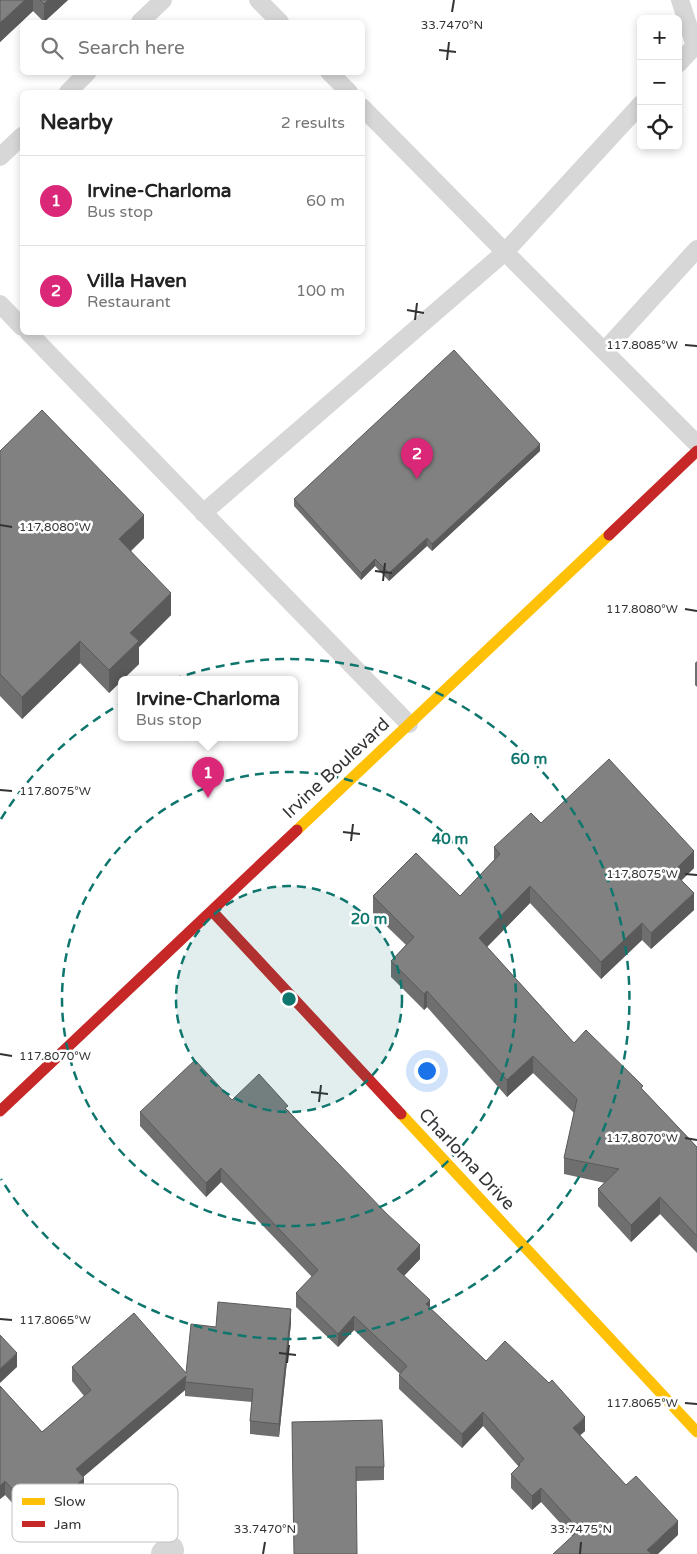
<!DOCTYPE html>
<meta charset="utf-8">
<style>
:root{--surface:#fff;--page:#f2f2f2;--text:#222;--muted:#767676;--line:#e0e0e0;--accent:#db2777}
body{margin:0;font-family:"Varela Round",sans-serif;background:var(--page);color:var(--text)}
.controls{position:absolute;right:15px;top:15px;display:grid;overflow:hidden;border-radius:8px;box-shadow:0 2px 8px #0003}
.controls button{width:45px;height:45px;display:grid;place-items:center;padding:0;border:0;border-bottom:1px solid var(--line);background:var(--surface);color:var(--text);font:25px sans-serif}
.you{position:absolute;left:426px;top:1070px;width:18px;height:18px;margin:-12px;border:4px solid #fff;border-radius:50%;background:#1a73e8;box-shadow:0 0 0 8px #1a73e833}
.badge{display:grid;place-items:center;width:32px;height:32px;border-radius:50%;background:var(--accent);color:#fff;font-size:16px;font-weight:700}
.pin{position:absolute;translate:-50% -41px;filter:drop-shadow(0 1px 2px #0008)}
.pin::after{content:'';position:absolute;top:26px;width:18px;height:15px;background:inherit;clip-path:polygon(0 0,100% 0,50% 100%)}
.popup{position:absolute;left:118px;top:676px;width:180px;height:65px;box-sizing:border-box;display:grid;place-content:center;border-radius:8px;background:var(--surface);filter:drop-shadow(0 1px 4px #0005);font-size:16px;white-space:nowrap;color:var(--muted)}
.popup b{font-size:19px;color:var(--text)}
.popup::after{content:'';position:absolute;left:50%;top:100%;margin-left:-10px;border:10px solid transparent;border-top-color:var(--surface)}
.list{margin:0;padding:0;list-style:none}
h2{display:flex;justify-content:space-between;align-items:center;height:65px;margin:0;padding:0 20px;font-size:21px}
h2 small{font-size:16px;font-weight:400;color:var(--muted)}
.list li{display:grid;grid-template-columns:32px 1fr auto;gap:15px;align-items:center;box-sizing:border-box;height:90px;padding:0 20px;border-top:1px solid var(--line)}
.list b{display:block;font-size:19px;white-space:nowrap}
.list p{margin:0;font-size:16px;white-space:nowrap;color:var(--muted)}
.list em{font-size:16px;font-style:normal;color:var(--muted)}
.icon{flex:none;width:28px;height:28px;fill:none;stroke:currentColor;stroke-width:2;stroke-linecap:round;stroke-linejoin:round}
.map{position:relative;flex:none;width:697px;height:1554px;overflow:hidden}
.search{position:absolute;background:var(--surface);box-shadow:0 2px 8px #0003;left:20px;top:20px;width:345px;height:55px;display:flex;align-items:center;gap:12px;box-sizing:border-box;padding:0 18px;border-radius:8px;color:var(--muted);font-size:19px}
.panel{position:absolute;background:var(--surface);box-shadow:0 2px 8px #0003;left:20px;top:90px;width:345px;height:245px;border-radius:8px}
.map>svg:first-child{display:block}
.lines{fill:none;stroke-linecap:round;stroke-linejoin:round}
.lane{stroke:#d7d7d7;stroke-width:18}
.street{stroke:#d7d7d7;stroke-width:28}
.slow{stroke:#ffc107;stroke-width:11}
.jam{stroke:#c62828;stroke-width:11}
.wall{fill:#6f6f6f}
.shaded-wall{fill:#5a5a5a}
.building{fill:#818181;stroke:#5a5a5a}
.ticks{fill:none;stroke:#333;stroke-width:2}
.ring{fill:none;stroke:#0f766e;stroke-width:2.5;stroke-dasharray:9 6}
.labels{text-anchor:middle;stroke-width:5;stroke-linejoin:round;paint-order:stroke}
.street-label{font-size:18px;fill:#333;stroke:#fff}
.key{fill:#fff;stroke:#c2c2c2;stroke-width:1}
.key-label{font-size:14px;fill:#333}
.ticks-label{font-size:12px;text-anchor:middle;fill:#333;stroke:#fff;stroke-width:5;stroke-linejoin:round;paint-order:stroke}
.centre{fill:#0f766e;stroke:#fff;stroke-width:2.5}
.ring-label{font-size:15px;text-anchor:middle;font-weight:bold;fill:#0f766e;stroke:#fff;stroke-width:5;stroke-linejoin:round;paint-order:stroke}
</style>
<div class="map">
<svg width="697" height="1554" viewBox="0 0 697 1554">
<rect width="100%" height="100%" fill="#fff"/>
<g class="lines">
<path class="lane" d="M 258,0 L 280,22
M 140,22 L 163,0
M 678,64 L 695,46 L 680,0
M 329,72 L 349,92
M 68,92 L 88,72
M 362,107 L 505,252 L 697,444
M 0,157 L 22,136
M 0,304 L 22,327
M 28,332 L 409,724
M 605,350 L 697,249
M 203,513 L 505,252 L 641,104"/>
<path class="street" d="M 165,1554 L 170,1550"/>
<path class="slow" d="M 297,830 L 609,535
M 401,1114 L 697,1432"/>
<path class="jam" d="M 609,535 L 697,451
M 212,911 L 401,1114
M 0,1111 L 297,830"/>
</g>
<path class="wall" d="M 0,0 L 68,0 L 44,22 L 33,11 L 0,42 Z
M 0,451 L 144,538 L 131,551 L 171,615 L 139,647 L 139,664 L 109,693 L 80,663 L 22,719 L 0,696 Z
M 540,451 L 432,551 L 427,546 L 389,581 L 375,566 L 361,580 L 294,506 L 294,499 Z
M 697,661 L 697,687 L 695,685 L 695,663 Z
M 541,823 L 694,868 L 682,880 L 694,910 L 651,949 L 642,940 L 601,979 L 530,903 L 487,947 L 574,1043 L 643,1090 L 697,1147 L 697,1253 L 660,1214 L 631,1242 L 598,1206 L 598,1189 L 605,1183 L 564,1174 L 564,1158 L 574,1113 L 533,1073 L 507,1097 L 427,1007 L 424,1010 L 391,977 L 391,961 L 406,945 L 373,913 L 373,896 L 460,896 L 494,860 L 494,847 Z
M 232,1100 L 288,1110 L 420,1259 L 404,1276 L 430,1308 L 486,1361 L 585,1431 L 580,1435 L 626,1485 L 678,1535 L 572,1536 L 541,1502 L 532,1510 L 511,1488 L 511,1474 L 519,1467 L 483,1426 L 462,1448 L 399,1389 L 399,1375 L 400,1374 L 354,1330 L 338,1347 L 296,1307 L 296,1293 L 312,1277 L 221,1182 L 206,1197 L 140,1126 L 140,1112 Z
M 291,1323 L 279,1437 L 250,1434 L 250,1421 L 252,1402 L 185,1396 L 185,1390 L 83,1477 L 84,1492 L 40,1533 L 5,1495 L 0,1499 L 0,1386 L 42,1432 L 84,1396 L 72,1381 L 72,1367 L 186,1373 L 216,1327 Z
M 292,1422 L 384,1467 L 384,1480 L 356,1481 Z"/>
<path class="shaded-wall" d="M 25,0 L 33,0 L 33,11 L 0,42 L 0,23 Z
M 48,0 L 68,0 L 44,22 L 44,4 Z
M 540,444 L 540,451 L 432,551 L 432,544 Z
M 144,515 L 144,538 L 119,562 L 119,539 Z
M 427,538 L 427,546 L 389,581 L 389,573 Z
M 375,559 L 375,566 L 361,580 L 361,573 Z
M 171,593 L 171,615 L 139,647 L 139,664 L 109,693 L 109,670 L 130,633 Z
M 80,641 L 80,663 L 22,719 L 22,697 Z
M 694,851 L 694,868 L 673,888 L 673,872 Z
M 530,886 L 530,903 L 479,955 L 479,938 Z
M 694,893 L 694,910 L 651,949 L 651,933 Z
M 642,923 L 642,940 L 601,979 L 601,962 Z
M 427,991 L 427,1007 L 424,1010 L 424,994 Z
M 533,1056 L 533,1073 L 507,1097 L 507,1080 Z
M 221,1168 L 221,1182 L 206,1197 L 206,1183 Z
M 660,1197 L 660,1214 L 631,1242 L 631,1225 Z
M 420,1245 L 420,1259 L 397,1283 L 397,1269 Z
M 430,1300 L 430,1314 L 426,1304 Z
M 291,1309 L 291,1323 L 279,1437 L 279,1424 Z
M 354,1316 L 354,1330 L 338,1347 L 338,1334 Z
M 17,1353 L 17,1367 L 0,1383 L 0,1369 Z
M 186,1376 L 185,1390 L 76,1483 L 76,1469 Z
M 483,1412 L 483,1426 L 462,1448 L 462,1434 Z
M 585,1417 L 585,1431 L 573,1442 L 573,1428 Z
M 84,1478 L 84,1492 L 40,1533 L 40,1519 Z
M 5,1481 L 5,1495 L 0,1499 L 0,1486 Z
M 541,1488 L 541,1502 L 532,1510 L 532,1496 Z
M 678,1521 L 678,1535 L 658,1554 L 647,1554 L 647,1550 Z"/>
<path class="building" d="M 0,0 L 25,0 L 0,23 Z
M 40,0 L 48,0 L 44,4 Z
M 454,350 L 540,444 L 432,544 L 427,538 L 389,573 L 375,559 L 361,573 L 294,499 Z
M 42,410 L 144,515 L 119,539 L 171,593 L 130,633 L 139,641 L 109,670 L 80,641 L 22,697 L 0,674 L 0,451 Z
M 609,759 L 694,851 L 673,872 L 694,893 L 651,933 L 642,923 L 601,962 L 530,886 L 479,938 L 574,1043 L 586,1030 L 643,1086 L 641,1088 L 697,1147 L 697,1236 L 660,1197 L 631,1225 L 598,1189 L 619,1169 L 564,1158 L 577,1099 L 533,1056 L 507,1080 L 427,991 L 424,994 L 391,961 L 414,937 L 373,896 L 416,853 L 460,896 L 500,854 L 494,847 L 531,813 L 541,823 Z
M 195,1060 L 232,1100 L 259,1074 L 288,1106 L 285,1108 L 386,1213 L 420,1245 L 397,1269 L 430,1300 L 426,1304 L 486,1361 L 505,1341 L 549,1383 L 552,1380 L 585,1417 L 573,1428 L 626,1485 L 636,1476 L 678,1521 L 647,1550 L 652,1554 L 553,1554 L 579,1530 L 541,1488 L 532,1496 L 511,1474 L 520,1465 L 519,1464 L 524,1459 L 483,1412 L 462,1434 L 399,1375 L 407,1366 L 354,1316 L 338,1334 L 296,1293 L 318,1270 L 221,1168 L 206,1183 L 140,1112 Z
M 218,1302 L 291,1309 L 279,1424 L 250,1421 L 253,1389 L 185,1382 L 186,1376 L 76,1469 L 84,1478 L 40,1519 L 5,1481 L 0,1486 L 0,1386 L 42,1432 L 91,1390 L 72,1367 L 134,1313 L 186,1373 L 191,1324 L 216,1327 Z
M 0,1335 L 17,1353 L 0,1369 Z
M 382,1420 L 384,1467 L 356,1467 L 357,1554 L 294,1554 L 292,1422 Z"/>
<path class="ticks" d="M 452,12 L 454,0M 439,50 L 456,52M 447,60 L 449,42M 407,310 L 424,313M 415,320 L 417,303M 685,345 L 697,346M 0,525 L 12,527M 375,571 L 392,573M 383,581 L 385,563M 685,609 L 697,611M 0,790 L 12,791M 343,832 L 360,834M 351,841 L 353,824M 685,874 L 697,875M 0,1054 L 12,1056M 311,1092 L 328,1094M 319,1102 L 321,1085M 685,1138 L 697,1140M 0,1319 L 12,1320M 279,1353 L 296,1355M 287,1363 L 289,1345M 685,1403 L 697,1404M 263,1554 L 265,1542M 580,1554 L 581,1542"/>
<circle cx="289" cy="999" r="113" fill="#0f766e" fill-opacity=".12"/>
<g class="ring">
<circle cx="289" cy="999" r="113"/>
<circle cx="289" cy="999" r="227"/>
<path d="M1 819A340 340 0 1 1 1 1179"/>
</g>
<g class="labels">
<g class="street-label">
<text transform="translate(336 768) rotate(-43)" y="6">Irvine Boulevard</text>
<text transform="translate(467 1159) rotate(47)" y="6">Charloma Drive</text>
</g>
</g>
<rect x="12" y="1484" width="166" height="58" rx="8" class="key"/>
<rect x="22" y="1498" width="23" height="7" fill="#ffc107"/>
<rect x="22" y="1521" width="23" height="6" fill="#c62828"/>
<g class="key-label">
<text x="54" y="1506">Slow</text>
<text x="54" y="1529">Jam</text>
</g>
<g class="ticks-label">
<text x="452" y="29">33.7470°N</text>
<text x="642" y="349">117.8085°W</text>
<text x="55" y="531">117.8080°W</text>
<text x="642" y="613">117.8080°W</text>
<text x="55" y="795">117.8075°W</text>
<text x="642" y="878">117.8075°W</text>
<text x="55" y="1060">117.8070°W</text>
<text x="642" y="1142">117.8070°W</text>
<text x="55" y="1324">117.8065°W</text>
<text x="642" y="1407">117.8065°W</text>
<text x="265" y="1533">33.7470°N</text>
<text x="581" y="1533">33.7475°N</text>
</g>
<circle cx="289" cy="999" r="8" class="centre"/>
<g class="ring-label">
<text x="529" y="764">60 m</text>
<text x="450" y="844">40 m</text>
<text x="369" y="924">20 m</text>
</g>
</svg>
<div class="controls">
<button>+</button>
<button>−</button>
<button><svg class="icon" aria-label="locate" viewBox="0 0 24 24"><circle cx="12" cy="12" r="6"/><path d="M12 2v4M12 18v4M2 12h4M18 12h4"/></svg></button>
</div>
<div class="you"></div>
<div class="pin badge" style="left:208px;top:798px">1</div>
<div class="popup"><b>Irvine-Charloma</b>Bus stop</div>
<div class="pin badge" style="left:417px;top:479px">2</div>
<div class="search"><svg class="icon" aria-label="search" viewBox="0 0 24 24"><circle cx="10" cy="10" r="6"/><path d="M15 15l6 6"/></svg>Search here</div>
<section class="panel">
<h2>Nearby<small>2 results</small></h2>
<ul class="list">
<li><span class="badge">1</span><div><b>Irvine-Charloma</b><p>Bus stop</p></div><em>60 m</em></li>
<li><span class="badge">2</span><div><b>Villa Haven</b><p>Restaurant</p></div><em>100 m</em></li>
</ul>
</section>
</div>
